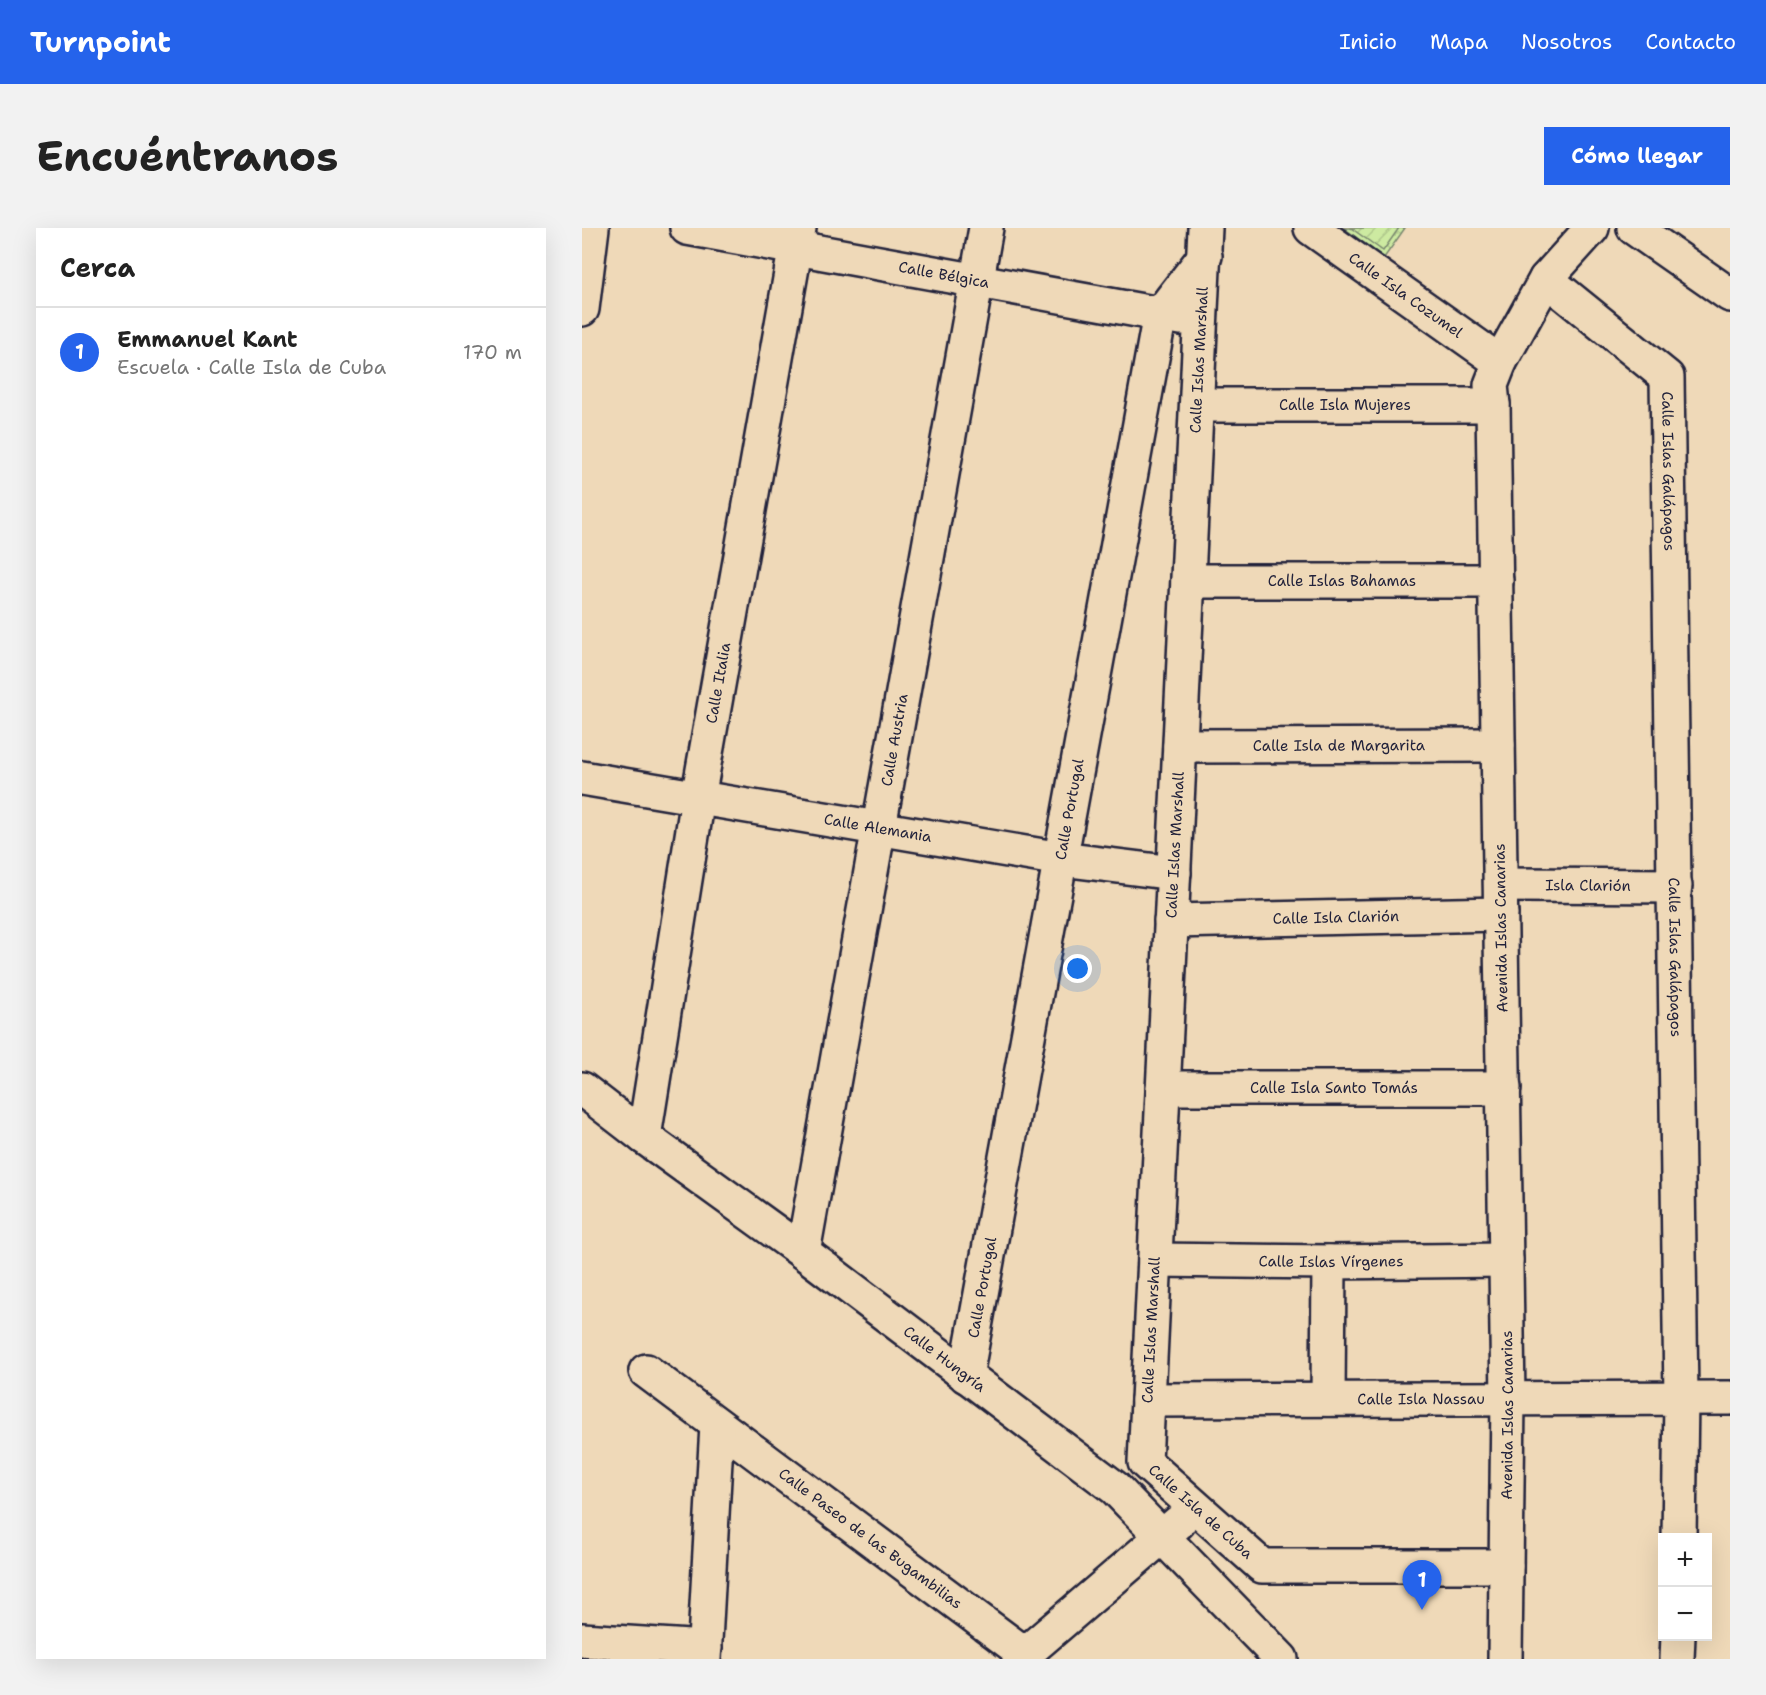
<!DOCTYPE html>
<html lang="es">
<meta charset="utf-8">
<style>
:root{--surface:#fff;--page:#f2f2f2;--text:#222;--muted:#767676;--line:#e0e0e0;--accent:#2563eb}
body{margin:0;font-family:"Shantell Sans",sans-serif;background:var(--page);color:var(--text)}
.controls{position:absolute;right:18px;bottom:18px;display:grid;overflow:hidden;border-radius:0px;box-shadow:0 6px 24px #0002}
.controls button{width:54px;height:54px;display:grid;place-items:center;padding:0;border:0;border-bottom:2px solid var(--line);background:var(--surface);color:var(--text);font:30px sans-serif}
.you{position:absolute;left:496px;top:741px;width:21px;height:21px;margin:-15px;border:4px solid #fff;border-radius:50%;background:#1a73e8;box-shadow:0 0 0 9px #1a73e833}
.badge{display:grid;place-items:center;width:39px;height:39px;border-radius:50%;background:var(--accent);color:#fff;font-size:20px;font-weight:700}
.pin{position:absolute;translate:-50% -50px;filter:drop-shadow(0 2px 3px #0008)}
.pin::after{content:'';position:absolute;top:32px;width:21px;height:18px;background:inherit;clip-path:polygon(0 0,100% 0,50% 100%)}
.list{margin:0;padding:0;list-style:none}
h2{display:flex;justify-content:space-between;align-items:center;height:78px;margin:0;padding:0 24px;font-size:26px}
h2 small{font-size:20px;font-weight:400;color:var(--muted)}
.list li{display:grid;grid-template-columns:39px 1fr auto;gap:18px;align-items:center;box-sizing:border-box;height:90px;padding:0 24px;border-top:2px solid var(--line)}
.list b{display:block;font-size:22px;white-space:nowrap}
.list p{margin:0;font-size:20px;white-space:nowrap;color:var(--muted)}
.list em{font-size:20px;font-style:normal;color:var(--muted)}
.map{position:relative;flex:none;width:1148px;height:1431px;overflow:hidden;border-radius:0px}
header{display:flex;align-items:center;gap:36px;box-sizing:border-box;height:84px;padding:0 30px;background:var(--accent);color:#fff}
header strong{font-size:28px}
nav{display:flex;gap:33px;margin-inline-start:auto;font-size:21px}
.intro{display:flex;align-items:center;justify-content:space-between;box-sizing:border-box;height:144px;padding:0 36px}
h1{margin:0;font-size:42px}
.button{padding:15px 27px;border-radius:0px;background:var(--accent);color:#fff;font-size:21px;font-weight:700}
main{display:flex;gap:36px;padding:0 36px}
aside{flex:1;background:var(--surface);border-radius:0px;box-shadow:0 6px 24px #0002}
.map>svg:first-child{display:block}
.forest{fill:url(#forest-crowns);stroke:#78866e;stroke-width:1.5}
.garden{fill:url(#garden-furrows);stroke:#78866e;stroke-width:1.5}
.lines{fill:none;stroke-linecap:round;stroke-linejoin:round}
.minor-casing{stroke:#22223b;stroke-width:38}
.minor{stroke:#efd9b8;stroke-width:33}
.labels{text-anchor:middle;stroke-width:6;stroke-linejoin:round;paint-order:stroke}
.street-label{font-size:15px;fill:#22223b;stroke:#efd9b8}
</style>
<header>
<strong>Turnpoint</strong>
<nav><a>Inicio</a><a>Mapa</a><a>Nosotros</a><a>Contacto</a></nav>
</header>
<div class="intro"><h1>Encuéntranos</h1><a class="button">Cómo llegar</a></div>
<main>
<aside>
<h2>Cerca<small></small></h2>
<ul class="list">
<li><span class="badge">1</span><div><b>Emmanuel Kant</b><p>Escuela · Calle Isla de Cuba</p></div><em>170 m</em></li>
</ul>
</aside>
<div class="map">
<svg width="1148" height="1431" viewBox="0 0 1148 1431">
<defs>
<pattern id="forest-crowns" width="20" height="18" patternUnits="userSpaceOnUse" patternTransform="scale(1.5)"><rect width="20" height="18" fill="#cdeaa1"/><path d="M2 6a3 3 0 1 1 6 0M12 15a3 3 0 1 1 6 0" fill="none" stroke="#b0c88c"/></pattern>
<pattern id="garden-furrows" width="10" height="10" patternUnits="userSpaceOnUse" patternTransform="scale(1.5)"><rect width="10" height="10" fill="#cdeaa1"/><path d="M-1 1l2-2M0 10L10 0M9 11l2-2" fill="none" stroke="#b0c88c"/></pattern>
</defs>
<rect width="100%" height="100%" fill="#efd9b8"/>
<filter id="ink" filterUnits="userSpaceOnUse"><feTurbulence type="fractalNoise" baseFrequency=".0167" numOctaves="2"/><feDisplacementMap in="SourceGraphic" scale="12" xChannelSelector="R" yChannelSelector="G"/><feConvolveMatrix kernelMatrix="1 2 1 2 8 2 1 2 1" color-interpolation-filters="sRGB"/></filter>
<g filter="url(#ink)">
<path class="forest" d="M 762,0 L 823,0 L 802,30 Z"/>
<path class="garden" d="M 769,0 L 817,0 L 801,23 Z"/>
<g class="lines">
<g class="minor-casing">
<g id="minor">
<path id="s1" d="M 105,0 L 599,90"/>
<path id="s2" d="M 623,0 L 563,1234 L 680,1338 L 924,1338"/>
<path id="s3" d="M 729,0 L 918,134"/>
<path d="M 1052,0 L 1148,67"/>
<path id="s4" d="M 964,51 L 1085,149 L 1099,1170 L 1097,1310"/>
<path d="M 0,81 L 10,0"/>
<path id="s5" d="M 615,177 L 911,177"/>
<path id="s6" d="M 606,353 L 914,353"/>
<path id="s7" d="M 598,518 L 916,517"/>
<path id="s8" d="M 0,550 L 479,631 L 592,645"/>
<path id="s9" d="M 919,657 L 1093,658"/>
<path id="s10" d="M 589,693 L 919,686"/>
<path id="s11" d="M 581,860 L 922,860"/>
<path id="s12" d="M 0,861 L 62,909 L 221,1024 L 533,1260 L 699,1431"/>
<path id="s13" d="M 62,909 L 116,570 L 217,0"/>
<path id="s14" d="M 221,1024 L 404,0"/>
<path id="s15" d="M 573,1032 L 747,1034 L 924,1032"/>
<path id="s16" d="M 64,1143 L 443,1426"/>
<path id="s17" d="M 384,1148 L 578,86 L 623,28"/>
<path d="M 746,1171 L 747,1034"/>
<path id="s18" d="M 566,1172 L 1148,1170"/>
<path d="M 0,1412 L 123,1420"/>
<path d="M 122,1431 L 135,1197"/>
<path d="M 437,1431 L 597,1294"/>
<path id="s19" d="M 923,1431 L 926,1171 L 911,177 L 909,157 L 918,134 L 964,51 L 1010,0"/>
<path d="M 1095,1431 L 1096,1408"/>
</g>
</g>
<use href="#minor" class="minor"/>
</g>
</g>
<g class="labels">
<g class="street-label">
<text dy="5" stroke="none"><textPath href="#s1" startOffset="261">Calle Bélgica</textPath></text>
<text dy="5" stroke="none"><textPath href="#s3" startOffset="116">Calle Isla Cozumel</textPath></text>
<text transform="translate(617 132) rotate(-87)" y="5">Calle Islas Marshall</text>
<text dy="5" stroke="none"><textPath href="#s5" startOffset="148">Calle Isla Mujeres</textPath></text>
<text dy="5" stroke="none"><textPath href="#s4" startOffset="250">Calle Islas Galápagos</textPath></text>
<text dy="5" stroke="none"><textPath href="#s6" startOffset="154">Calle Islas Bahamas</textPath></text>
<text dy="5" stroke="none"><textPath href="#s13" startOffset="460">Calle Italia</textPath></text>
<text dy="5" stroke="none"><textPath href="#s14" startOffset="520">Calle Austria</textPath></text>
<text dy="5" stroke="none"><textPath href="#s7" startOffset="159">Calle Isla de Margarita</textPath></text>
<text dy="5" stroke="none"><textPath href="#s17" startOffset="576">Calle Portugal</textPath></text>
<text dy="5" stroke="none"><textPath href="#s8" startOffset="300">Calle Alemania</textPath></text>
<text transform="translate(593 617) rotate(-87)" y="5">Calle Islas Marshall</text>
<text dy="5" stroke="none"><textPath href="#s9" startOffset="87">Isla Clarión</textPath></text>
<text dy="5" stroke="none"><textPath href="#s10" startOffset="165">Calle Isla Clarión</textPath></text>
<text transform="translate(919 700) rotate(-91)" y="5">Avenida Islas Canarias</text>
<text dy="5" stroke="none"><textPath href="#s4" startOffset="736">Calle Islas Galápagos</textPath></text>
<text dy="5" stroke="none"><textPath href="#s11" startOffset="171">Calle Isla Santo Tomás</textPath></text>
<text dy="5" stroke="none"><textPath href="#s15" startOffset="176">Calle Islas Vírgenes</textPath></text>
<text dy="5" stroke="none"><textPath href="#s17" startOffset="90">Calle Portugal</textPath></text>
<text transform="translate(569 1102) rotate(-87)" y="5">Calle Islas Marshall</text>
<text dy="5" stroke="none"><textPath href="#s12" startOffset="452">Calle Hungría</textPath></text>
<text dy="5" stroke="none"><textPath href="#s18" startOffset="273">Calle Isla Nassau</textPath></text>
<text dy="5" stroke="none"><textPath href="#s19" startOffset="244">Avenida Islas Canarias</textPath></text>
<text dy="5" stroke="none"><textPath href="#s2" startOffset="1310">Calle Isla de Cuba</textPath></text>
<text dy="5" stroke="none"><textPath href="#s16" startOffset="280">Calle Paseo de las Bugambilias</textPath></text>
</g>
</g>
</svg>
<div class="controls">
<button>+</button>
<button>−</button>
</div>
<div class="you"></div>
<div class="pin badge" style="left:840px;top:1382px">1</div>
</div>
</main>
